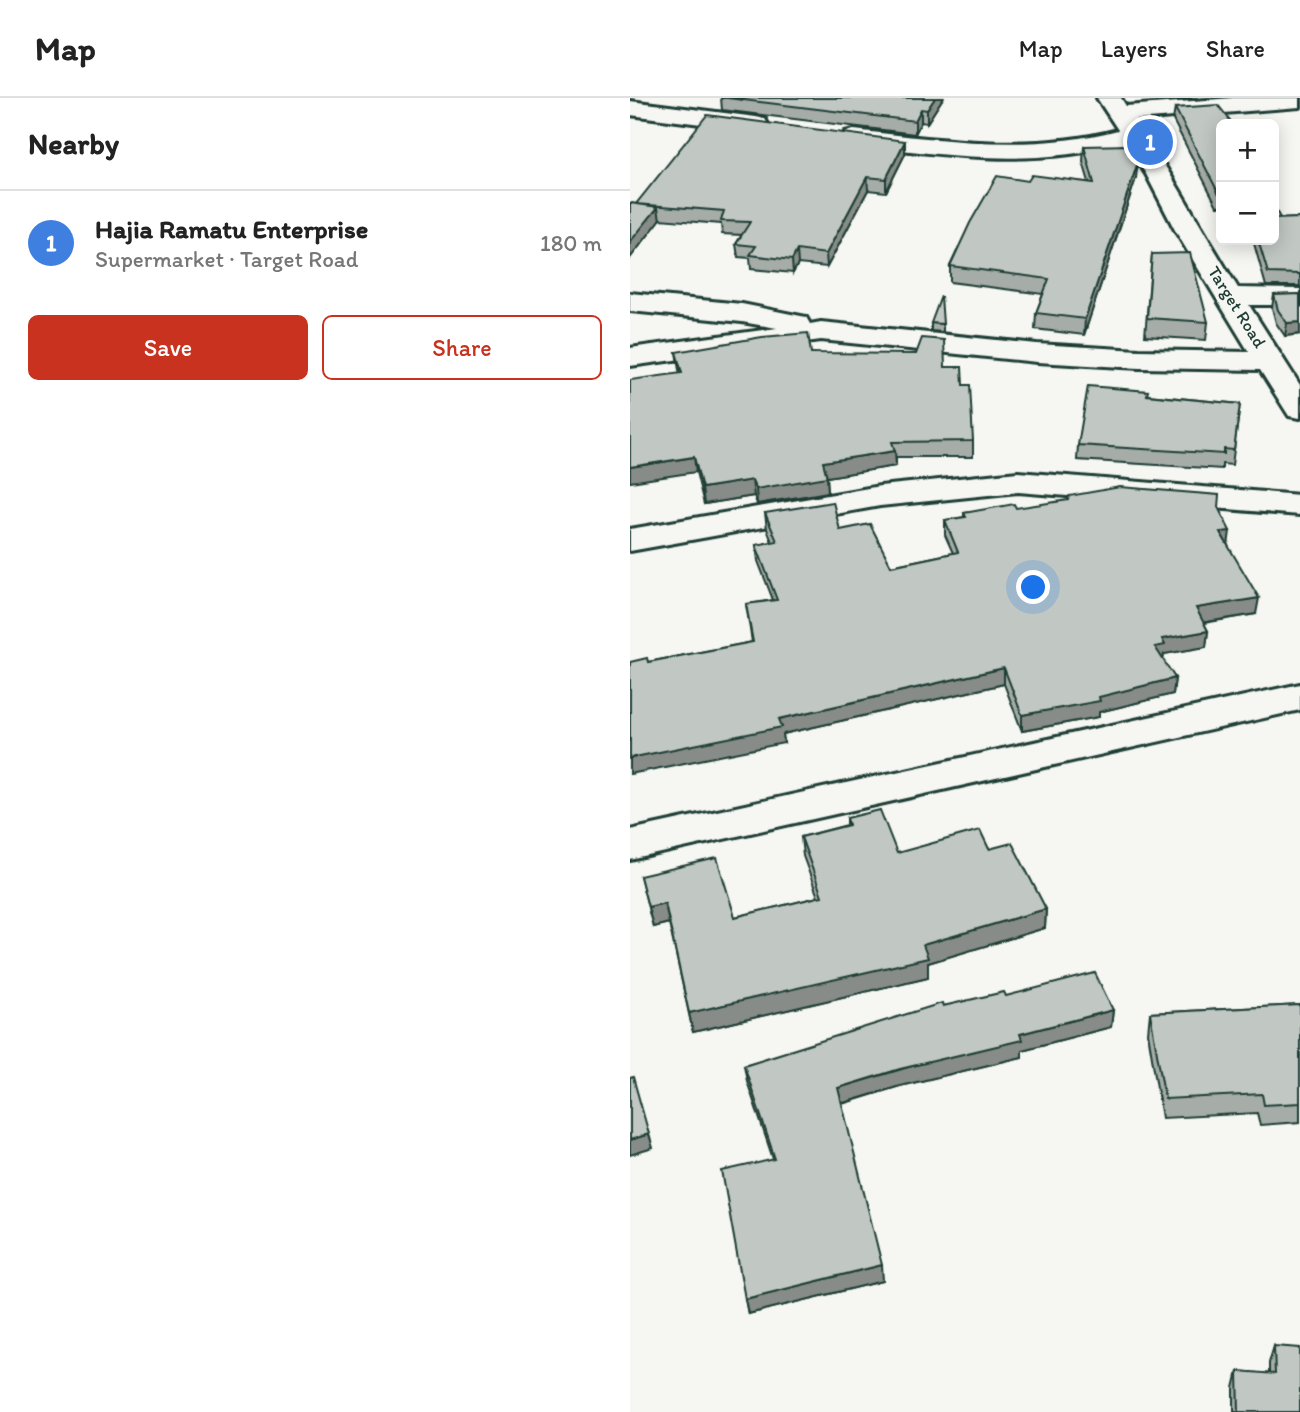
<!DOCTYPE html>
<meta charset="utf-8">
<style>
:root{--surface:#fff;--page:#f2f2f2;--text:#222;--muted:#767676;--line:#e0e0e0;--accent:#c8321e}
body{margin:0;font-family:Itim,sans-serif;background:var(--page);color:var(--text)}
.controls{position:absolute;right:21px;top:21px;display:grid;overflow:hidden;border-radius:10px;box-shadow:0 4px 18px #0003}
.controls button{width:63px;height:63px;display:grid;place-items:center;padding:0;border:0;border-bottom:2px solid var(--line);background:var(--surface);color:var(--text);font:35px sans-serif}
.you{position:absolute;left:404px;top:490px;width:24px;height:24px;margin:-18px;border:5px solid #fff;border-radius:50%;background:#1a73e8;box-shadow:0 0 0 10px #1a73e833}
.badge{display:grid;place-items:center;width:46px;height:46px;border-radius:50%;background:var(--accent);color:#fff;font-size:23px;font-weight:700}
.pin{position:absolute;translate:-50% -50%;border:4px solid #fff;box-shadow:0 2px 7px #0006}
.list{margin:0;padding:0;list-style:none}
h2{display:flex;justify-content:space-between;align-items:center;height:91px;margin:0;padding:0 28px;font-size:30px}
h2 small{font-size:23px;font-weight:400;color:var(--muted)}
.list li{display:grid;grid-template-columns:46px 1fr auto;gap:21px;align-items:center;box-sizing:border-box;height:105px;padding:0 28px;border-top:2px solid var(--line)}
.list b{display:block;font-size:26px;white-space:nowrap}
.list p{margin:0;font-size:23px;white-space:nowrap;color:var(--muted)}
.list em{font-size:23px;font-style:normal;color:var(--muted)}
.actions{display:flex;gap:14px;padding:21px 28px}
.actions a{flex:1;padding:16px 0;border:2px solid var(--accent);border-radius:10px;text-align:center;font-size:24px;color:var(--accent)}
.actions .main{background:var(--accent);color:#fff}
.map{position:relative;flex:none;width:670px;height:1314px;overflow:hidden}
header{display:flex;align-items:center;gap:42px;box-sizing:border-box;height:98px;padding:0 35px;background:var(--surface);border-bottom:2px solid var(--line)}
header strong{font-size:33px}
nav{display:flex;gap:38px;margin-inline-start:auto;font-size:24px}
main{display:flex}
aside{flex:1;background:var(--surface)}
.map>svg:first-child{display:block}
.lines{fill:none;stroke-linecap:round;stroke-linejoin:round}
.minor-casing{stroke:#1f3d34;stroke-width:6}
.minor{fill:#f6f6f2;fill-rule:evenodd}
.wall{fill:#a6aca8;stroke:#1f3d34;stroke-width:2}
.shaded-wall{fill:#878c88;stroke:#1f3d34;stroke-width:2}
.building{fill:#c1c8c3;stroke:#1f3d34;stroke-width:2}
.labels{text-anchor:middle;stroke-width:6;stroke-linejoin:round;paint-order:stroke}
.far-street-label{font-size:18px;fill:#1f3d34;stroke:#f6f6f2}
</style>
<header>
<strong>Map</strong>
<nav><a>Map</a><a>Layers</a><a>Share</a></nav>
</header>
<main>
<aside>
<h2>Nearby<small></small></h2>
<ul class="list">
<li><span class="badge" style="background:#3f7fe0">1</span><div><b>Hajia Ramatu Enterprise</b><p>Supermarket · Target Road</p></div><em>180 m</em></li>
</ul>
<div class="actions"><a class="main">Save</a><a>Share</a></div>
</aside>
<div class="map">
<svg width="670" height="1314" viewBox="0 0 670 1314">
<rect width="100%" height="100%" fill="#f6f6f2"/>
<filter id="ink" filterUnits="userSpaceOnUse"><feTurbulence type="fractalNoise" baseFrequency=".0143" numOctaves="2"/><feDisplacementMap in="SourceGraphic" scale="14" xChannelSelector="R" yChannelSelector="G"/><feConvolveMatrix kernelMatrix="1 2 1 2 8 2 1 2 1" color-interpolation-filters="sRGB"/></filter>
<g filter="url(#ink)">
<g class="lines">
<g class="minor-casing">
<path id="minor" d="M 467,0 L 491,0 L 496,8 L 603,0 L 670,0 L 670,9 L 506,22 C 542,76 573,134 608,190 L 670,191 L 670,207 L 619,207 L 670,287 L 670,320 L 659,318 L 630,272 L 509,270 L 407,264 L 191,242 L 0,268 L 0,250 L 147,230 L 112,224 L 0,213 L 0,195 L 112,206 L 176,219 L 180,226 L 191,224 L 407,246 L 509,252 L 619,254 L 546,134 L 516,76 L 496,45 C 406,70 316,58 224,46 L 215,44 L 212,39 L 215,34 L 224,32 C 312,42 401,55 488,32 Z
M 0,3 L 126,19 L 135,21 L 138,26 L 135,31 L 126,33 L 0,17 Z
M 388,374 L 670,397 L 670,417 L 388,394 L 250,408 L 0,453 L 0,431 L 250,388 Z
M 670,586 L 670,612 L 0,762 L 0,732 Z"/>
</g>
<use href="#minor" class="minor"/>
</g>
<path class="wall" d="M 91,0 L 313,0 L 297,25 L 291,24 L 285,36 L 92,12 Z
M 532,0 L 568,0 L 534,3 Z
M 545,10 L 591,26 L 591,108 L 587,108 L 543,22 Z
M 275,43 L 275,56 L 256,94 L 238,92 L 197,169 L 168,166 L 163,175 L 121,171 L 120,160 L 108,159 L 106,146 L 112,137 L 92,136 L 91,126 L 30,121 L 30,122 L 0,160 L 0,105 L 6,106 Z
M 454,48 L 506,80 L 454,237 L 405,231 L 406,215 L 413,196 L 320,184 L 320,168 L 398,83 L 459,84 L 453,64 Z
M 670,120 L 670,188 L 636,188 L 623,142 L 644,142 L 650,121 Z
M 522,156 L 578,224 L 576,242 L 515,238 Z
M 670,196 L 670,236 L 655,238 L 646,225 L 642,210 L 644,197 Z
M 301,225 L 313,226 L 313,234 L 301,233 Z
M 46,254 L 181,255 L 315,269 L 333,287 L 343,343 L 343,359 L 266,359 L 266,368 L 197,379 L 198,394 L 127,406 L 124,398 L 74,406 L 66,374 Z
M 517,297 L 610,306 L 602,367 L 592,366 L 592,371 L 447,362 L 448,347 Z
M 588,409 L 598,448 L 626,516 L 574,525 L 578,533 L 576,549 L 534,556 L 533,563 L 545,580 L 543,596 L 469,614 L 469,619 L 392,633 L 374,586 L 153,636 L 154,645 L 18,564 L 122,544 L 116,506 L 143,502 L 128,463 L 126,447 L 142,444 L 137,431 L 135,415 L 210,432 L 261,468 L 323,455 L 315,437 L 315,422 L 334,419 L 334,415 L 386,410 Z
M 217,720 L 267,755 L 359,751 L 416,811 L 415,830 L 298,865 L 298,879 L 63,934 L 39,825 L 23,829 L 10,778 L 105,819 L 188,799 L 173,758 L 171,739 L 217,727 Z
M 376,898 L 483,912 L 481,929 L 392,952 L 392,959 L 270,988 L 212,1006 L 253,1183 L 118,1216 L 115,1201 L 143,1061 L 117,983 L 114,967 L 313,908 Z
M 670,907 L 670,1024 L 630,1027 L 627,1015 L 532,1020 L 518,935 L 520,915 Z
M 644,1248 L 670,1314 L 604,1314 L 604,1290 L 608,1273 L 639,1276 L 639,1265 Z"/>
<path class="shaded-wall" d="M 305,0 L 313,0 L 297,25 L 297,12 Z
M 291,11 L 291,24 L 285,36 L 285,23 Z
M 275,43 L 275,56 L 256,94 L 256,81 Z
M 508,64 L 506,80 L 454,237 L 455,221 Z
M 237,79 L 238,92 L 197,169 L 196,156 Z
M 28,109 L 30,122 L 0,160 L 0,144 Z
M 167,152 L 168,166 L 163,175 L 162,162 Z
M 670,224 L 670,236 L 655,238 L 657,225 Z
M 265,353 L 266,368 L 197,379 L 198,394 L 127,406 L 126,391 L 193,364 Z
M 64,359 L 66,374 L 0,384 L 0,369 Z
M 122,382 L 124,398 L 74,406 L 72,390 Z
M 600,433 L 598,448 L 590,434 Z
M 629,500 L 626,516 L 564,526 L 566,510 Z
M 578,533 L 576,549 L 534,556 L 533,563 L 525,549 L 532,541 Z
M 374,570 L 374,586 L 153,636 L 154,645 L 0,676 L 0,660 L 149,621 Z
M 545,580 L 543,596 L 469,614 L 469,619 L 392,633 L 392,617 Z
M 35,805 L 39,825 L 23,829 L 18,809 Z
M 416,811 L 415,830 L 298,865 L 298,879 L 63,934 L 59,915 Z
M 483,912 L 481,929 L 392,952 L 392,959 L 270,988 L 210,1006 L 208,990 L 390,936 Z
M 19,1036 L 23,1050 L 0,1057 L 0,1042 Z
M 252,1167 L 253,1183 L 118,1216 L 115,1201 Z"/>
<path class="building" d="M 97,0 L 305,0 L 297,12 L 291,11 L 285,23 Z
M 588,7 L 603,26 L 591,26 L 591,96 L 589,96 L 545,10 Z
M 77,17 L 275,43 L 256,81 L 237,79 L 196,156 L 167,152 L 162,162 L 120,157 L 126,148 L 106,146 L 120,124 L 91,123 L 94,113 L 6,106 Z
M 502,47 L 508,64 L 455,221 L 406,215 L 419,181 L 320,168 L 340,125 L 367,78 L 398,83 L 402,77 L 464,85 L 454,48 Z
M 0,105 L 28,109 L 0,144 Z
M 644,109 L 650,120 L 644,121 Z
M 670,120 L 670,176 L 638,175 L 628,142 L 644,142 L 644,121 Z
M 560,155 L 578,224 L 517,220 L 522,156 Z
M 670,196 L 670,224 L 657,225 L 648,212 L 644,197 Z
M 311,198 L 313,226 L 301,225 Z
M 178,235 L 181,255 L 286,256 L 292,240 L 314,242 L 315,269 L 332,269 L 333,287 L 340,287 L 343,343 L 262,344 L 265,353 L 193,364 L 197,379 L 126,391 L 122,382 L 72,390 L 64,359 L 0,369 L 0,282 L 52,275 L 46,254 L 132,239 Z
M 458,288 L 518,293 L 517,297 L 610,306 L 604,352 L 594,351 L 594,356 L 448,347 Z
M 490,389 L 589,397 L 588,409 L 600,433 L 590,434 L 629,500 L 566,510 L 578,533 L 532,541 L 535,547 L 525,549 L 545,580 L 469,599 L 470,603 L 392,617 L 374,570 L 149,621 L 152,629 L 0,660 L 0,564 L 17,560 L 18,564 L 123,544 L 116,506 L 147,502 L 126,447 L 147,443 L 135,415 L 203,404 L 210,432 L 240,426 L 261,468 L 328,454 L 315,422 L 336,419 L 334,415 L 384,406 L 386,410 L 438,402 L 439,398 Z
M 250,712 L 267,755 L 350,732 L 359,751 L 382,745 L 416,811 L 293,847 L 298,860 L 59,915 L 35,805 L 18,809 L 10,778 L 87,760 L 105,819 L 192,798 L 171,739 L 219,727 L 217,720 Z
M 465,875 L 483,912 L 390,936 L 392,942 L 270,971 L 208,990 L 252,1167 L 115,1201 L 92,1073 L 145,1061 L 114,967 L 312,905 L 313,908 L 374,894 L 376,898 Z
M 670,907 L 670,1005 L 634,1007 L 632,996 L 535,1001 L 520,915 Z
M 3,979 L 19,1036 L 0,1042 L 0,980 Z
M 644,1248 L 670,1250 L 670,1314 L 609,1314 L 608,1273 L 645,1276 Z"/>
</g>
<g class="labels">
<g class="far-street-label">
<text transform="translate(607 209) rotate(58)" y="6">Target Road</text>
</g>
</g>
</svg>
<div class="controls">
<button>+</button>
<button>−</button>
</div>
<div class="you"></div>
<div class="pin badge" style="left:520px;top:44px;background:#3f7fe0">1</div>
</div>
</main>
